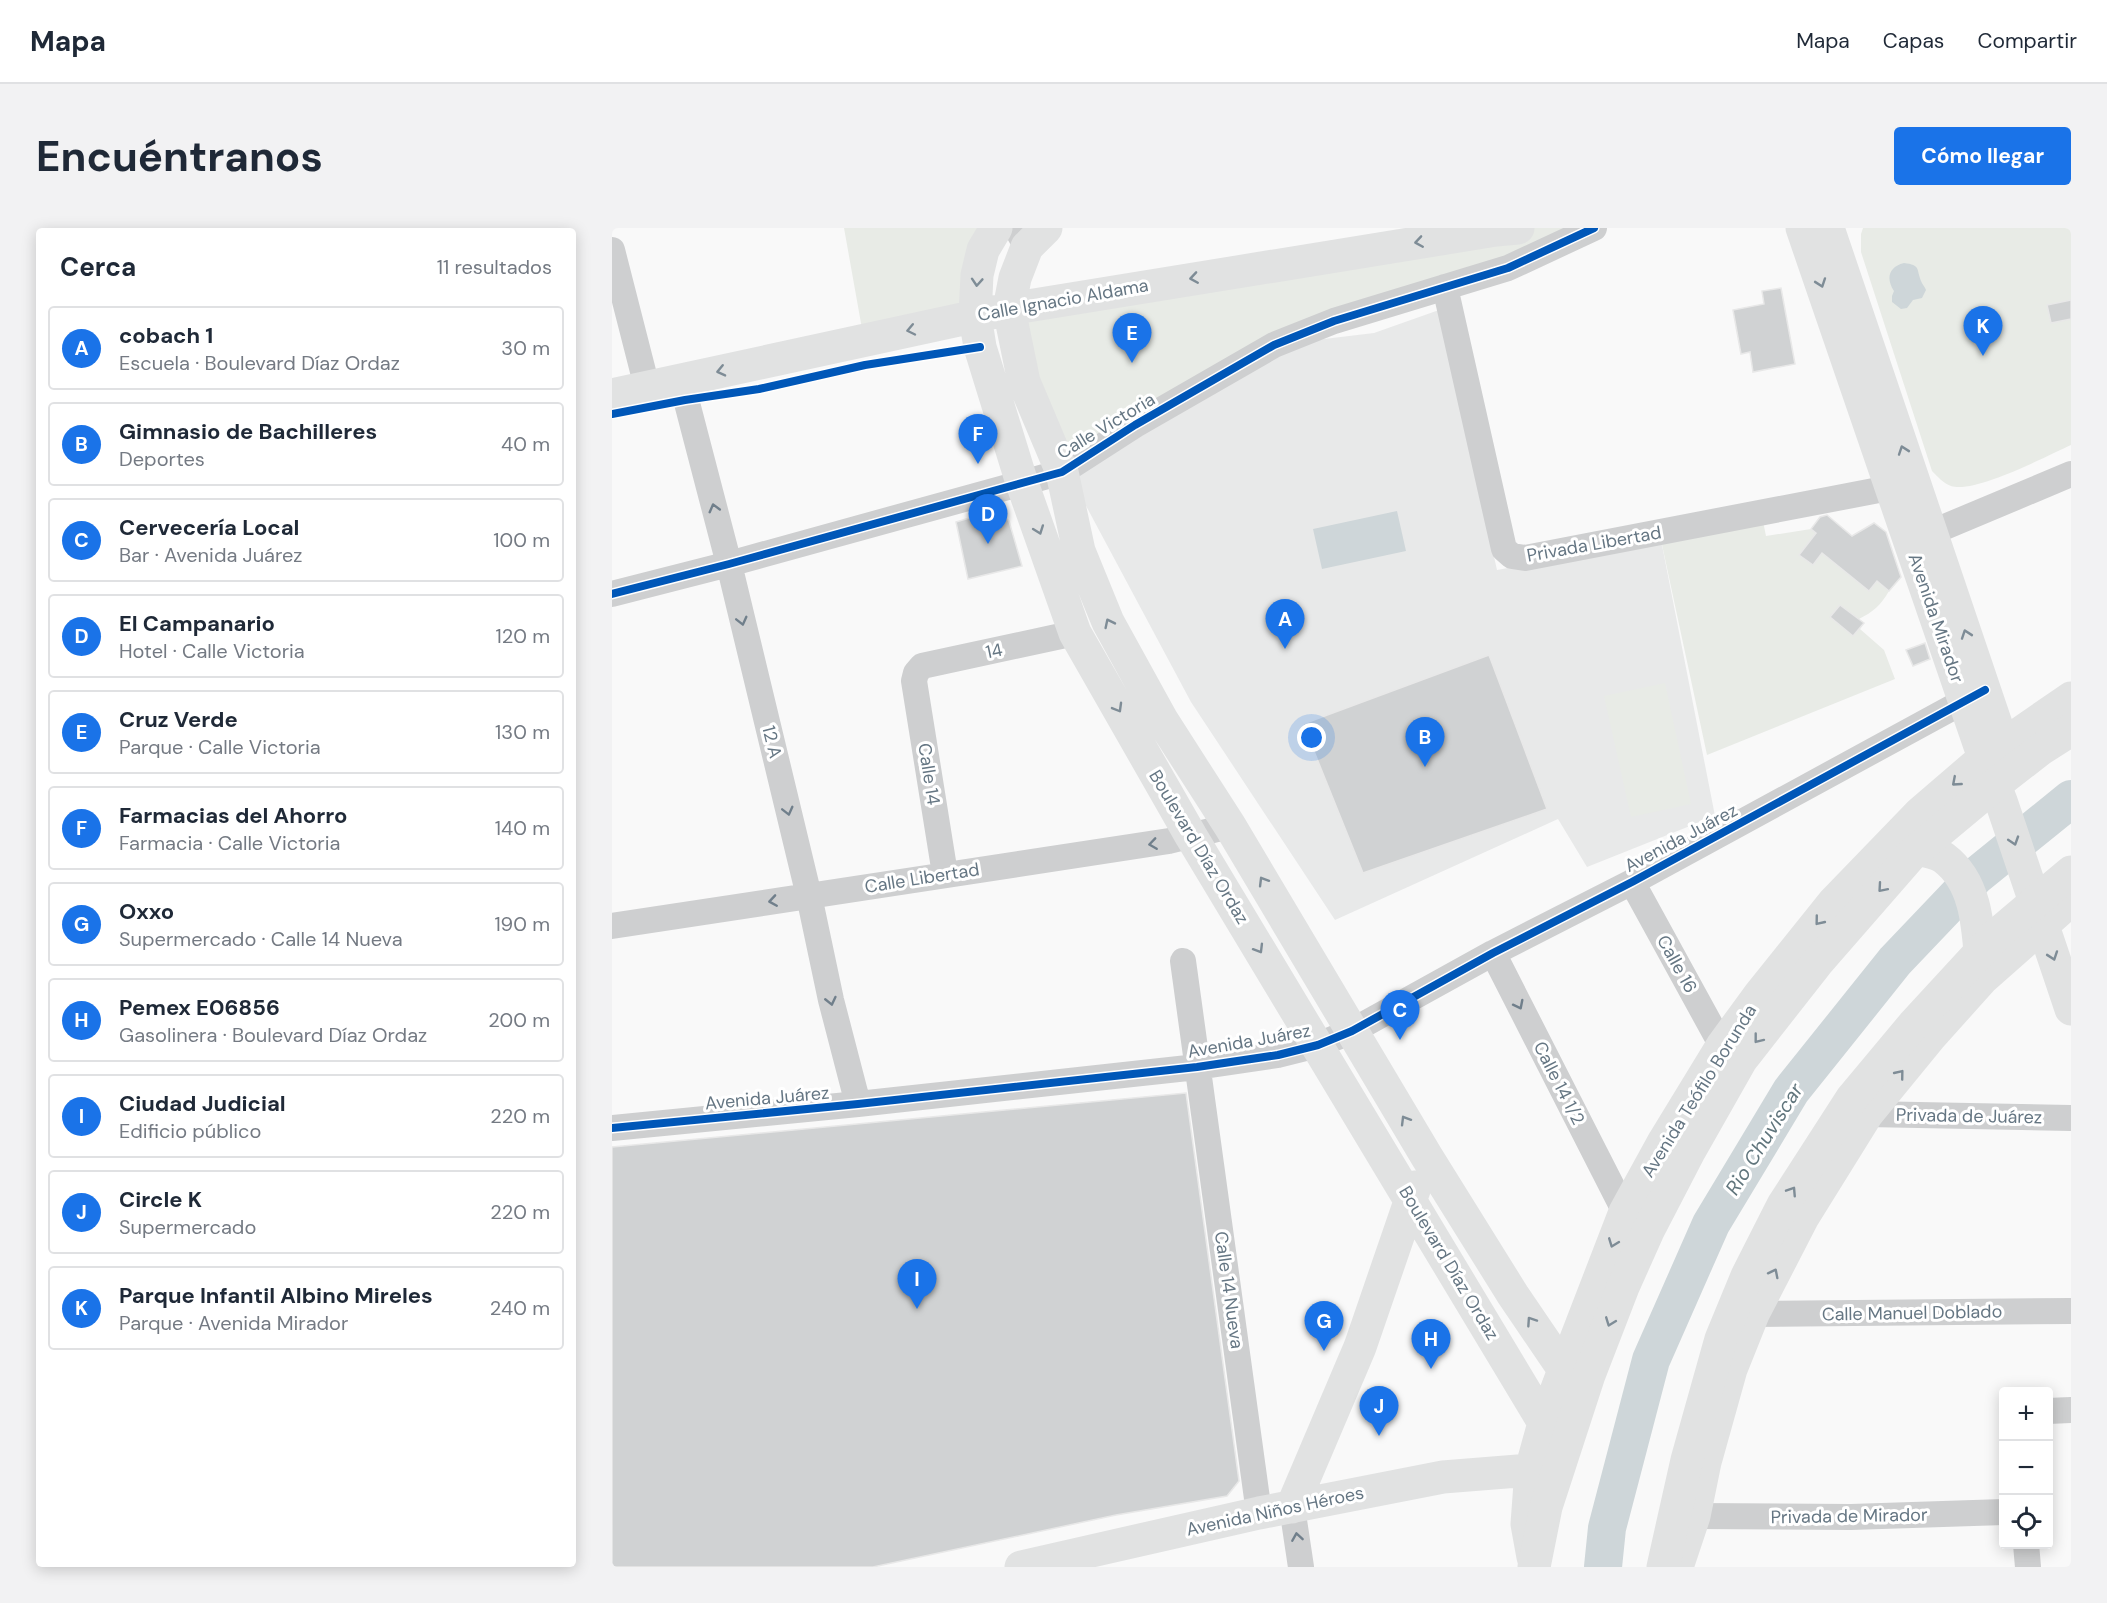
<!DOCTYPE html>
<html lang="es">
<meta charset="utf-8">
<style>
:root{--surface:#fff;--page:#f2f2f3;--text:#1f2937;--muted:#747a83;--line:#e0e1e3;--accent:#1a73e8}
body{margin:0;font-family:"DM Sans",sans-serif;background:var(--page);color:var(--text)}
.controls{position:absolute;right:18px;bottom:18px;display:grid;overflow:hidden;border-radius:6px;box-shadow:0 3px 15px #0003}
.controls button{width:54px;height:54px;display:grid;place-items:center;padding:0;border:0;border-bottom:2px solid var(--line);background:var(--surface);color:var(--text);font:30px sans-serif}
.you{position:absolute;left:700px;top:510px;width:21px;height:21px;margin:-15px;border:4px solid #fff;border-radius:50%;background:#1a73e8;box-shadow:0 0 0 9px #1a73e833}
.badge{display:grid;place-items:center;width:39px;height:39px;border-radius:50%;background:var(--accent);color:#fff;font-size:20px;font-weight:700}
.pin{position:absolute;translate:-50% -50px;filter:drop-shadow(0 2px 3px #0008)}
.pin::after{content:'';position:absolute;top:32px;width:21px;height:18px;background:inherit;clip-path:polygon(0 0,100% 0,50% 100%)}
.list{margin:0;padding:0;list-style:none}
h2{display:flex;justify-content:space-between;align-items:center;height:78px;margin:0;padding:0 24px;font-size:26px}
h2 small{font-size:20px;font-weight:400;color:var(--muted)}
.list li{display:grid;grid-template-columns:39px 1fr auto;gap:18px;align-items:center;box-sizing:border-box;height:84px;margin:0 12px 12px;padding:0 12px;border:2px solid var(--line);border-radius:6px}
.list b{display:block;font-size:22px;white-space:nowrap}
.list p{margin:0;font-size:20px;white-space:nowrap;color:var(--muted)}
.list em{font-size:20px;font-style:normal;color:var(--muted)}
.icon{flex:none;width:33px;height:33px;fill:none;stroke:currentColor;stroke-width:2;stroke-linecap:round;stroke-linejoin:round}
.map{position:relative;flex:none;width:1459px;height:1339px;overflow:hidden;border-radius:6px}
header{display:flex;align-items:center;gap:36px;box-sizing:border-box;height:84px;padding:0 30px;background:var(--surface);border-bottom:2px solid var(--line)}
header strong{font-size:28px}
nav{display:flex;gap:33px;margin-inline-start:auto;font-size:21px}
.intro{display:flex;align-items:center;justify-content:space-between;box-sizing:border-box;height:144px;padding:0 36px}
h1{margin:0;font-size:42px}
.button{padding:15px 27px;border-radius:6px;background:var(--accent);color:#fff;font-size:21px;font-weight:700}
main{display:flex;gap:36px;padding:0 36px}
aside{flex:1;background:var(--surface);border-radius:6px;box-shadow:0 3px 15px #0003}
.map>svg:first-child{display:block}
.built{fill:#e8e9e9}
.green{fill:#e8ebe6}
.water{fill:#ced6d9}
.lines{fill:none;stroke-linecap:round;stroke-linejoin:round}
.stream{stroke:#ced6d9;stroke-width:6}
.river{stroke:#ced6d9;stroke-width:38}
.building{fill:#d0d2d3;stroke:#e8e8e8;stroke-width:1.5}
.street{stroke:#cecfd0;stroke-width:26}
.secondary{stroke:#e1e2e2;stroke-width:33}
.primary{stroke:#e1e2e2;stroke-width:33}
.cycleway-casing{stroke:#fff;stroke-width:11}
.cycleway{stroke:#0057b8;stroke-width:8}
.oneway{stroke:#7e8c96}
.oneway2{stroke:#707f8b}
.labels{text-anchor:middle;stroke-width:6;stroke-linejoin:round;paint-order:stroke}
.street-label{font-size:18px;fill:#657683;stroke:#fff}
.water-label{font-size:20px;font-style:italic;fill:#60757c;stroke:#fff}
</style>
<header>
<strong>Mapa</strong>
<nav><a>Mapa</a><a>Capas</a><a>Compartir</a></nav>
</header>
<div class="intro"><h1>Encuéntranos</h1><a class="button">Cómo llegar</a></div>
<main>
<aside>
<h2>Cerca<small>11 resultados</small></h2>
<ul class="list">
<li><span class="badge">A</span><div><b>cobach 1</b><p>Escuela · Boulevard Díaz Ordaz</p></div><em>30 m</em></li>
<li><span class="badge">B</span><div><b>Gimnasio de Bachilleres</b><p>Deportes</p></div><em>40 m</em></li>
<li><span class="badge">C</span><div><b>Cervecería Local</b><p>Bar · Avenida Juárez</p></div><em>100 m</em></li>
<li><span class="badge">D</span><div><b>El Campanario</b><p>Hotel · Calle Victoria</p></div><em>120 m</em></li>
<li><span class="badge">E</span><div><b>Cruz Verde</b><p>Parque · Calle Victoria</p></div><em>130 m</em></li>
<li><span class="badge">F</span><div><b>Farmacias del Ahorro</b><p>Farmacia · Calle Victoria</p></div><em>140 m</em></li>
<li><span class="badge">G</span><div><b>Oxxo</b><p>Supermercado · Calle 14 Nueva</p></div><em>190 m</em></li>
<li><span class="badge">H</span><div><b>Pemex E06856</b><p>Gasolinera · Boulevard Díaz Ordaz</p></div><em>200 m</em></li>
<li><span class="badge">I</span><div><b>Ciudad Judicial</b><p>Edificio público</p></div><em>220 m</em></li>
<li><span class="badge">J</span><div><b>Circle K</b><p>Supermercado</p></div><em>220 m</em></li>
<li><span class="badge">K</span><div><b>Parque Infantil Albino Mireles</b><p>Parque · Avenida Mirador</p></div><em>240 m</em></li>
</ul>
</aside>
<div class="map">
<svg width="1459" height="1339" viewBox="0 0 1459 1339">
<rect width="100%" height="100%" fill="#f9f9f9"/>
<path class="built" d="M 827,82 L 885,342 L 1049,312 L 1103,588 L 975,639 L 946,591 L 723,692 L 579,474 L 457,246 L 662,117 L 762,105 Z"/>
<path class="green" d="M 232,0 L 384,0 L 363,88 L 252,112 Z
M 917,0 L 982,0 L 662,117 L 451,244 L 397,81 Z
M 1251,0 L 1459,0 L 1459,217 C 1435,228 1362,266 1339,258 C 1331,255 1326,249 1320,243 L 1249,24 L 1249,6 Z
M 1151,293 L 1154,308 L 1199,301 L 1204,305 L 1188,327 L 1210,325 L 1264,353 L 1277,363 C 1269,377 1261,384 1247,391 L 1252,395 L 1248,401 L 1272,422 L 1283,451 L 1095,527 L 1049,312 Z
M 1053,455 L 1079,576 L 1019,589 L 992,468 Z"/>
<path class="water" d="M 1292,35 C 1309,37 1304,41 1309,53 C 1310,56 1313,59 1314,62 L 1310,70 L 1301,72 L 1295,80 L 1289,81 L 1280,74 L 1280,68 L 1282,63 C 1274,51 1276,39 1292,35 Z
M 785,283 L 794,323 L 710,341 L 701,301 Z"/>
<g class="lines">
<path class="stream" d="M 1449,579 L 1459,585"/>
<path class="river" d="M 991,1339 L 995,1300 L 1039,1132 L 1099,996 L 1179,863 L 1283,733 L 1364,648 L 1459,571"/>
</g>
<path class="building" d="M 1169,60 L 1183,136 L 1141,144 L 1138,124 L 1129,126 L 1121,82 L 1152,76 L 1150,63 Z
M 1459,72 L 1459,91 L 1439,95 L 1435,77 Z
M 380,283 L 389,286 L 397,293 L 410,338 L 356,351 L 344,294 Z
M 1215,287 L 1240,308 L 1262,295 L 1274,304 L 1289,349 L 1277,363 L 1265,353 L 1257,363 L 1210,325 L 1201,337 L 1187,327 L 1204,305 L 1199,301 L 1208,289 Z
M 1228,377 L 1252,395 L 1241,408 L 1218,389 Z
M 1313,415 L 1318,431 L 1301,438 L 1294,422 Z
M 877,427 L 935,581 L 751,645 L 691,496 Z
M 574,865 L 627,1253 L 615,1268 L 504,1287 L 261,1339 L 0,1339 L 0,919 Z"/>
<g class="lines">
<path class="street" d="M 404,0 L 415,19
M 0,22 L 35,159
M 833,59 L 892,321 L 900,328 L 913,330 L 1298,256
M 69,152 L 117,336 L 197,668 L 219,772 L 246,876
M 1304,311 L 1459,246
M 0,366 L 117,336 L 450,244 L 523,197 L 662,117 L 722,93 L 896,40 L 982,0
M 333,646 L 302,453 L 304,445 L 310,438 L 463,405
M 1020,654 L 1110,818
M 0,698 L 557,613 L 618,598
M 881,725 L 1013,984
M 571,733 L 647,1285
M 1255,886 L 1459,890
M 0,900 L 246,876 L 585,839 L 666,827 L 706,817 L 740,803 L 881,725 L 1020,654 L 1367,465
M 1141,1086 L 1459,1083
M 1436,1183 L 1459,1182
M 680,1279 L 689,1339
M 1082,1288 L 1239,1289 L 1392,1284
M 1414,1316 L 1416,1339"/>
<path class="secondary" d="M 384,0 L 371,22 L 365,47 L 363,88 L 368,119 L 410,255 L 463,405 L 579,608 L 932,1195
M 434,0 L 415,19 L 403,50 L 397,81 L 412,154 L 450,244 L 467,323 L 496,394 L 550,492 L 618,598 L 815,929 L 901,1067 L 952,1142
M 1190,0 L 1372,530 L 1389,573 L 1459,781
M 1216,0 L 1384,496
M 0,167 L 397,81 L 884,2 L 906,0
M 1282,618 C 1296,620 1321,622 1332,630 C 1368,657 1366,708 1370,748
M 680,1279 L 748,1119 L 803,959
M 921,1329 L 915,1296 L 919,1242 L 932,1195 L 952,1142 L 1013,984 L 1052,913 L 1110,818 L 1148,766 L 1221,675 L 1308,585 L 1372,530 L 1459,470
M 409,1339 L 647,1285 L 831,1249 L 919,1242
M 1065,1339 L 1082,1288 L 1093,1234 L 1119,1141 L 1141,1086 L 1191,989 L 1255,886 L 1318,809 L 1370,751 L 1459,672"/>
<path class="primary" d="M 922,1339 L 934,1279 L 977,1147 L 1011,1059 L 1036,1003 L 1078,922 L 1129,832 L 1205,735 L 1300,626 L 1384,556 L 1429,521 L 1459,502
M 1051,1339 L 1075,1232 L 1109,1111 L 1135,1048 L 1171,977 L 1240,870 L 1301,797 L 1383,708 L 1459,644"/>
<g class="cycleway-casing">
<path id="cycleway" d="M 0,186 L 73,172 L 147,161 L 253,137 L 368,119
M 0,366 L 117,336 L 450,244 L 523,197 L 662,117 L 722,93 L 896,40 L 982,0
M 0,900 L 246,876 L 585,839 L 666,827 L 706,817 L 740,803 L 881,725 L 1020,654 L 1373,462"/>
</g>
<use href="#cycleway" class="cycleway"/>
</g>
<defs><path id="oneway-chevron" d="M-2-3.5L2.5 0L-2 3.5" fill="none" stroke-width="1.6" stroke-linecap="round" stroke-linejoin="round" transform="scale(1.5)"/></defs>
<g class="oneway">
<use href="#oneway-chevron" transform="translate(807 14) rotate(171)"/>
<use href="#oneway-chevron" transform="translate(582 50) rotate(171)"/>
<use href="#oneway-chevron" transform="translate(365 54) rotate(94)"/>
<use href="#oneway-chevron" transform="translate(1209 55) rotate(71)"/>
<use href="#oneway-chevron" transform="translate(299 102) rotate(168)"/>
<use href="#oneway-chevron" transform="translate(109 143) rotate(167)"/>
<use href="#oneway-chevron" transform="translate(1291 222) rotate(-109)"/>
<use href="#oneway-chevron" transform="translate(427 302) rotate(70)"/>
<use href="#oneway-chevron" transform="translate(497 395) rotate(-116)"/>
<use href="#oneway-chevron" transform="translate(1354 406) rotate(-109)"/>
<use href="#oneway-chevron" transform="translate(506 480) rotate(60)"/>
<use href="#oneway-chevron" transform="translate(1344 554) rotate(139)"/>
<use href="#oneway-chevron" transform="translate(1402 613) rotate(72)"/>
<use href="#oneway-chevron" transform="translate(651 653) rotate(-121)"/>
<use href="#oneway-chevron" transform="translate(1270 660) rotate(131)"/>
<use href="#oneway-chevron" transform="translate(1207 693) rotate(129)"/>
<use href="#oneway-chevron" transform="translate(647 721) rotate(59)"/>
<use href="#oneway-chevron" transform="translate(1441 728) rotate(71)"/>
<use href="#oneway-chevron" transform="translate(1146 811) rotate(128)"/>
<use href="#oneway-chevron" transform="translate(1288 846) rotate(-51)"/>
<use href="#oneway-chevron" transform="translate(793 892) rotate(-121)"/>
<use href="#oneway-chevron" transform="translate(1180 963) rotate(-57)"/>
<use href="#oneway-chevron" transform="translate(1001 1015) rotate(111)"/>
<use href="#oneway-chevron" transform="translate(1162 1045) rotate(-63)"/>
<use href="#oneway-chevron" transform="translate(919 1093) rotate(-124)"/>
<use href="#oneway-chevron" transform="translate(998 1094) rotate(111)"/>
</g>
<g class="oneway2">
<use href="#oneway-chevron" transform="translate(102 280) rotate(-105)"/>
<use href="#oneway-chevron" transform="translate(130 393) rotate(76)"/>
<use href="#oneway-chevron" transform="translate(176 583) rotate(76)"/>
<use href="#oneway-chevron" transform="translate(541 616) rotate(172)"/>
<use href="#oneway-chevron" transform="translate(161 673) rotate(171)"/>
<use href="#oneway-chevron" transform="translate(219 773) rotate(77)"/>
<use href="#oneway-chevron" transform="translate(907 777) rotate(63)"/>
<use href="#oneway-chevron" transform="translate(685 1309) rotate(-99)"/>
</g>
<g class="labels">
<g class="street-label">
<text transform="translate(451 72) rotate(-10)" y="6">Calle Ignacio Aldama</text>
<text transform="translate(494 198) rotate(-31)" y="6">Calle Victoria</text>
<text transform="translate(982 316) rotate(-10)" y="6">Privada Libertad</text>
<text transform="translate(1324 390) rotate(71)" y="6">Avenida Mirador</text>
<text transform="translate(382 423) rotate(-12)" y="6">14</text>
<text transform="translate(160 514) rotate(76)" y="6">12 A</text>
<text transform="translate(317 546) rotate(81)" y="6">Calle 14</text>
<text transform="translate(1069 610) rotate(-28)" y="6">Avenida Juárez</text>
<text transform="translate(587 619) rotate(59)" y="6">Boulevard Díaz Ordaz</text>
<text transform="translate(310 650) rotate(-9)" y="6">Calle Libertad</text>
<text transform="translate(1065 736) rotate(61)" y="6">Calle 16</text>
<text transform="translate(637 813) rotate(-10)" y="6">Avenida Juárez</text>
<text transform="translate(947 855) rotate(63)" y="6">Calle 14 1/2</text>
<text transform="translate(1087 863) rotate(-58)" y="6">Avenida Teófilo Borunda</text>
<text transform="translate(155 870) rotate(-5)" y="6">Avenida Juárez</text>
<text transform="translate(1357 888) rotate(1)" y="6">Privada de Juárez</text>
<text transform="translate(837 1035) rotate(59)" y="6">Boulevard Díaz Ordaz</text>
<text transform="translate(617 1062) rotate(82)" y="6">Calle 14 Nueva</text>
<text transform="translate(1300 1085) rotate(-1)" y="6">Calle Manuel Doblado</text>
<text transform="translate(663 1283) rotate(-12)" y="6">Avenida Niños Héroes</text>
<text transform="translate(1237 1288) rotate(-1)" y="6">Privada de Mirador</text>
</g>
<g class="water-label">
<text transform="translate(1152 911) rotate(-58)" y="7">Rio Chuviscar</text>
</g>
</g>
</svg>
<div class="controls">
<button>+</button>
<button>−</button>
<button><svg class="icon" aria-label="locate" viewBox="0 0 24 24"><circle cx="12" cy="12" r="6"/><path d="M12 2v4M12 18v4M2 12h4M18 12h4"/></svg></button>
</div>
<div class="you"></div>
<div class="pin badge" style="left:673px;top:421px">A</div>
<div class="pin badge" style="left:813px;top:539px">B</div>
<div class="pin badge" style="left:788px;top:812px">C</div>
<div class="pin badge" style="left:376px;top:316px">D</div>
<div class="pin badge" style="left:520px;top:135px">E</div>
<div class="pin badge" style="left:366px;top:236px">F</div>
<div class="pin badge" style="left:712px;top:1123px">G</div>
<div class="pin badge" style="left:819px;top:1141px">H</div>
<div class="pin badge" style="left:305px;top:1081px">I</div>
<div class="pin badge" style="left:767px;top:1208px">J</div>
<div class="pin badge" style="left:1371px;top:128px">K</div>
</div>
</main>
